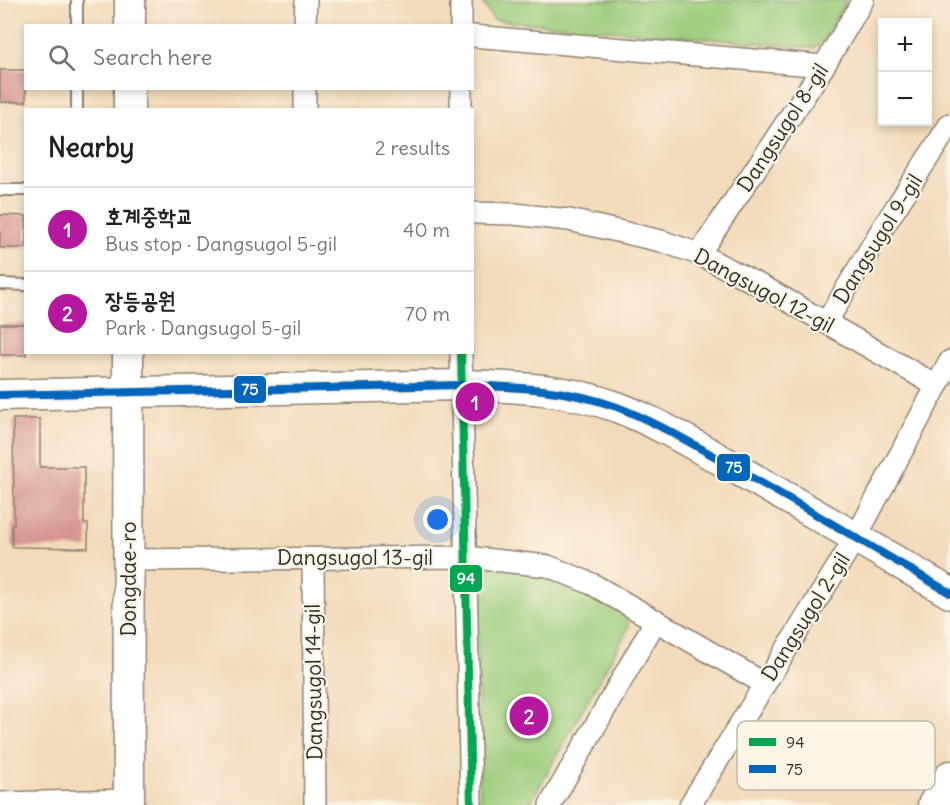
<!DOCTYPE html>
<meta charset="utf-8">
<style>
:root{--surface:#fff;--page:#f6f6f6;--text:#202124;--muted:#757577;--line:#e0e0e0;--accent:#b5179e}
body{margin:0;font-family:Delius,"Poor Story",sans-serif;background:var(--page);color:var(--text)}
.controls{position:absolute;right:18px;top:18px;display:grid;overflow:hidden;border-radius:0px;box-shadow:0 3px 9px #0003}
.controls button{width:54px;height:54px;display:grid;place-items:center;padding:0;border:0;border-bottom:2px solid var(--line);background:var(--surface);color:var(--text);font:30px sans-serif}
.you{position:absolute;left:438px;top:520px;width:21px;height:21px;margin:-15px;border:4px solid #fff;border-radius:50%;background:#1a73e8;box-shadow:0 0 0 9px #1a73e833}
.badge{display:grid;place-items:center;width:39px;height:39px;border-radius:50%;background:var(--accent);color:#fff;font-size:20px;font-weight:700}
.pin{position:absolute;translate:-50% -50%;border:3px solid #fff;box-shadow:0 2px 6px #0006}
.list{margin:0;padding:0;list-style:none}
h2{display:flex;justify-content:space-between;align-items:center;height:78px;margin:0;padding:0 24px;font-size:26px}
h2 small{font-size:20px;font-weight:400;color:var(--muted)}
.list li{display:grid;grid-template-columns:39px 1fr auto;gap:18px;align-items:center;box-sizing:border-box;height:84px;padding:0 24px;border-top:2px solid var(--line)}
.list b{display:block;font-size:22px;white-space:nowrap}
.list p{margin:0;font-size:20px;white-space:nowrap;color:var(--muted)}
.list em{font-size:20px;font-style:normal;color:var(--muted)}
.icon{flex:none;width:33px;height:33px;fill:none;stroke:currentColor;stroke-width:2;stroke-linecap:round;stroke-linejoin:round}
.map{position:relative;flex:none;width:950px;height:805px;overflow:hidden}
.search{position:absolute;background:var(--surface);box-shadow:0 3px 9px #0003;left:24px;top:24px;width:450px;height:66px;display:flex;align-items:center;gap:15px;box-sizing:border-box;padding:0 21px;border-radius:0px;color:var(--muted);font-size:22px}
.panel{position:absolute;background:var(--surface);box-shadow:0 3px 9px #0003;left:24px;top:108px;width:450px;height:246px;border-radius:0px}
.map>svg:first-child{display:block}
.green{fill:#9ccd7c;stroke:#647c54;stroke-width:1.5}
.building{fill:#d69592}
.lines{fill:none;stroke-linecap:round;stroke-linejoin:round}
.lane-casing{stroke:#8f8272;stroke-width:14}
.street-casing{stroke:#8f8272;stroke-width:24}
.secondary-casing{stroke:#8f8272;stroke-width:33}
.lane{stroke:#fff;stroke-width:10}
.street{stroke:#fff;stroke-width:21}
.secondary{stroke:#fff;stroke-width:30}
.bus-1-casing{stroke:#fcf5e5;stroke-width:12}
.bus-2-casing{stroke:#fcf5e5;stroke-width:12}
.bus-1{stroke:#00a651;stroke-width:8}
.bus-2{stroke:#0065bd;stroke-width:8}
.labels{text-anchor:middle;stroke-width:4.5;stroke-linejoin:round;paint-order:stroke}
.street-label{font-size:21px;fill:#2b2b2b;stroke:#fcf5e5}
.key{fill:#fcf5e5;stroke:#bdb8ad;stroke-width:1.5}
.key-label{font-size:16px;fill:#2b2b2b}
.line-badge{stroke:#fcf5e5;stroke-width:2}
.badge-label{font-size:16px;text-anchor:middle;font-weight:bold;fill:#fff}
</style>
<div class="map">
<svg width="950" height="805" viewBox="0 0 950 805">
<rect width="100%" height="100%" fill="#fcf5e5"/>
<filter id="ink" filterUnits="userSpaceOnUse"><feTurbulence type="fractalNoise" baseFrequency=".0167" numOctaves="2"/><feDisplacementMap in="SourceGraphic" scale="12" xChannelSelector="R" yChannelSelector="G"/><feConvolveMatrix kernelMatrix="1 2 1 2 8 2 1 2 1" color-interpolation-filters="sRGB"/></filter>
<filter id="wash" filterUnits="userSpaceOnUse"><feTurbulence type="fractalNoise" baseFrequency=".008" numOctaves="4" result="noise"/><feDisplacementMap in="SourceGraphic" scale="24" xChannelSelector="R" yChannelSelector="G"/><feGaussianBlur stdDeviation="1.35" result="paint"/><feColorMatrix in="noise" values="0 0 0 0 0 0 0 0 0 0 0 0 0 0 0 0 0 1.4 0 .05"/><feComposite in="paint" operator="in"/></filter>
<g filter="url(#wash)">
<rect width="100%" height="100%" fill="#f3daba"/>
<path class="green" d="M 481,0 L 846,0 L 825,39 L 814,48 L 494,20 Z
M 485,566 L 552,576 L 623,608 L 629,627 L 529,805 L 480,805 L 476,578 Z"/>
<g id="blocks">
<path class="building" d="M 0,70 L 26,70 L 26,102 L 0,102 Z
M 0,215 L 26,216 L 26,248 L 0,248 Z
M 0,324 L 26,324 L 26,355 L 0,355 Z
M 13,419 L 40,419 L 40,467 L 84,467 L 84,524 L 88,524 L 88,548 L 12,547 L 12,524 L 14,524 Z"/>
</g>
</g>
<g filter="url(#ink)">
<use href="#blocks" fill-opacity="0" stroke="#8f8272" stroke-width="1.5"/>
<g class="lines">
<g class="lane-casing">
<path id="lane" d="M 77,26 L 77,0
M 77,110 L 77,88
M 0,190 L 26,190
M 0,284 L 26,285"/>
</g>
<g class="street-casing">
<path id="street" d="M 305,26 L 306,0
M 461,26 L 461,0
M 472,36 L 824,66
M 305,110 L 305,88
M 461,110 L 461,88
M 472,213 L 514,214 L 569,220 L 661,241 L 699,254 L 769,290 L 937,386
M 699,254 L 824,66 L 863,0
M 826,323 L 880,232 L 950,124
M 461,352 L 471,805
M 313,559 L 315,805
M 129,560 L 465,557 L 548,566 L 592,584 L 765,684
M 0,803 L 129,800
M 550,805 L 656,620
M 690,805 L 856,537 L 950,361"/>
</g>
<g class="secondary-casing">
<path id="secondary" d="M 130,26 L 130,0
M 129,110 L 129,88
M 128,352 L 129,805
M 0,395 L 461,385 C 516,387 564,388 617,407 C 661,424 701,449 742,472 C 812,512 881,552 950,593
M 933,805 L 950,776"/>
</g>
<use href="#lane" class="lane"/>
<use href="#street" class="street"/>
<use href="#secondary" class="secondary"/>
<g class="bus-1-casing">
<path id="bus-1" d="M 461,352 L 471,805"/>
</g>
<g class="bus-2-casing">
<path id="bus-2" d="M 0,395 L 461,385 C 516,387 564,388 617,407 C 661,424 701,449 742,472 C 812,512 881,552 950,593"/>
</g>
<use href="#bus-1" class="bus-1"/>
<use href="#bus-2" class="bus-2"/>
</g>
</g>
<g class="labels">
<g class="street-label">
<text transform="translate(783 128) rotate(-57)" y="7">Dangsugol 8-gil</text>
<text transform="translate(878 239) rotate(-58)" y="7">Dangsugol 9-gil</text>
<text transform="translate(764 291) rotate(28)" y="7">Dangsugol 12-gil</text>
<text x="355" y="565">Dangsugol 13-gil</text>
<text transform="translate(129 579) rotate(-90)" y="7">Dongdae-ro</text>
<text transform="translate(806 617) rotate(-58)" y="7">Dangsugol 2-gil</text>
<text transform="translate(314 682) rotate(-91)" y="7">Dangsugol 14-gil</text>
</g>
</g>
<rect x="737" y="721" width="198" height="69" rx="9" class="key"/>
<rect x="749" y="738" width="27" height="8" fill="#00a651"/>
<rect x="749" y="765" width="27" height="8" fill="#0065bd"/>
<g class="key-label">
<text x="786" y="748">94</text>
<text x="786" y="775">75</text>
</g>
<g class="line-badge">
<rect x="233" y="375" width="34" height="29" rx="6" fill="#0065bd"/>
<rect x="716" y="453" width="35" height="29" rx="6" fill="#0065bd"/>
<rect x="449" y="564" width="34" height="29" rx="6" fill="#00a651"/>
</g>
<g class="badge-label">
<text x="250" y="395">75</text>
<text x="734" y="473">75</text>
<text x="466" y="584">94</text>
</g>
</svg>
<div class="controls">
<button>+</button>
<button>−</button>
</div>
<div class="you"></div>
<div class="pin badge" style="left:475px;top:402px">1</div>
<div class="pin badge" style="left:529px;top:716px">2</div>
<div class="search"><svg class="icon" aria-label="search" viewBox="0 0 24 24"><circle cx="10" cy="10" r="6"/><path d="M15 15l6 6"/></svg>Search here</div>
<section class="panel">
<h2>Nearby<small>2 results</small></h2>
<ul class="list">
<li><span class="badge">1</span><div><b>호계중학교</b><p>Bus stop · Dangsugol 5-gil</p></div><em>40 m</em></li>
<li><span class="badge">2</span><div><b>장등공원</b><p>Park · Dangsugol 5-gil</p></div><em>70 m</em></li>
</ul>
</section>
</div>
